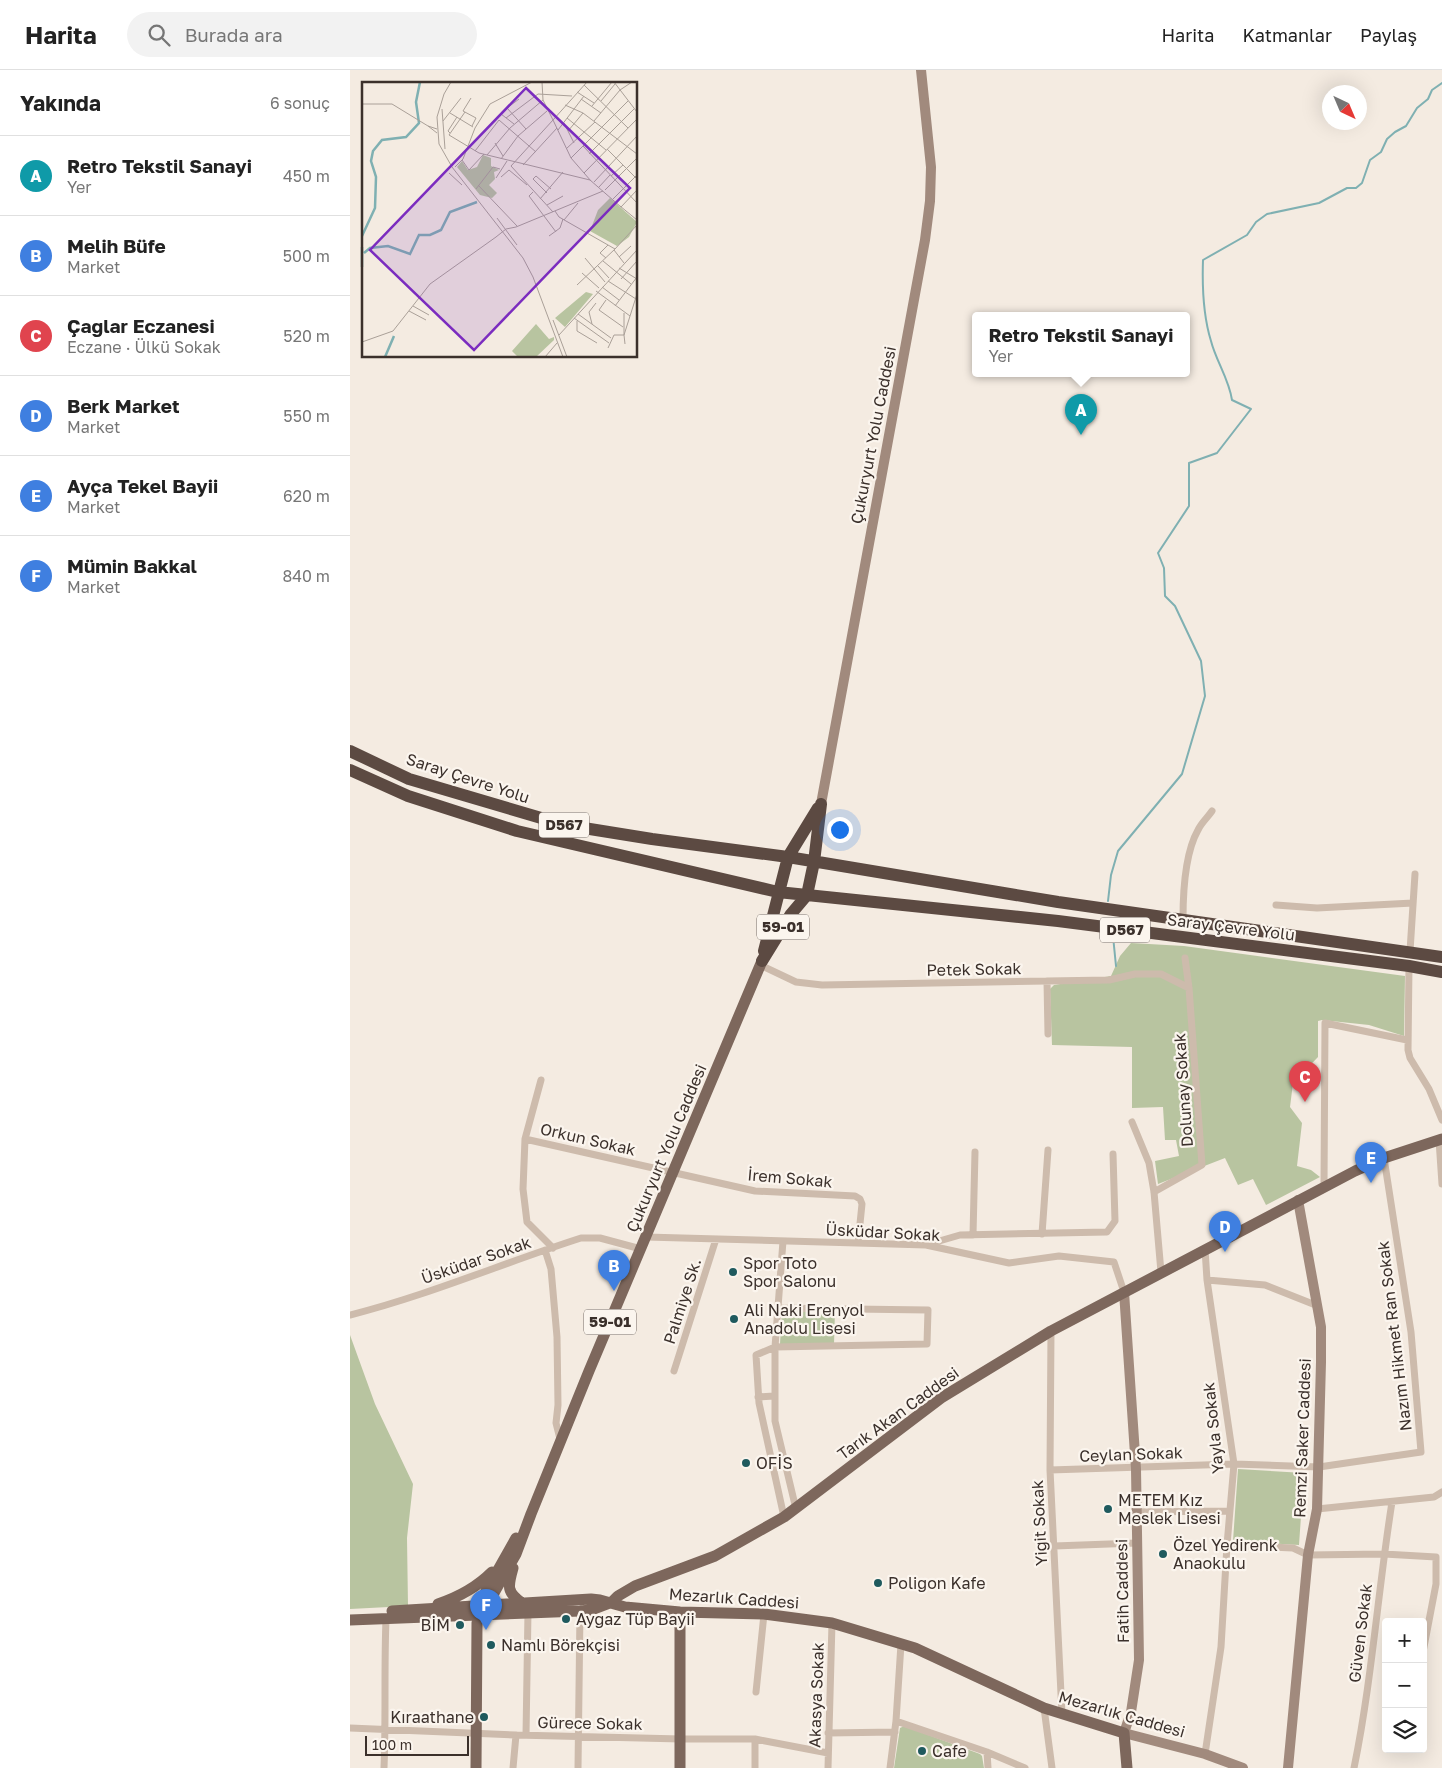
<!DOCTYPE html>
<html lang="tr">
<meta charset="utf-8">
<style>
:root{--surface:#fff;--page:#f2f2f2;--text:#222;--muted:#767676;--line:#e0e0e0;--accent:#1f5a5e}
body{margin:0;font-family:"Golos Text",sans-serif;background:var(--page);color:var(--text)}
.controls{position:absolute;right:15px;bottom:15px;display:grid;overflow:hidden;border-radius:5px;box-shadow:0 5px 20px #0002}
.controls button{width:45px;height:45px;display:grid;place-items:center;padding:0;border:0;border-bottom:1px solid var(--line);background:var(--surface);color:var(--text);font:25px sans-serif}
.compass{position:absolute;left:972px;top:15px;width:45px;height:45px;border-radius:50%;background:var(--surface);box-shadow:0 5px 20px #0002;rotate:136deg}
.scale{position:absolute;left:15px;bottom:12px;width:104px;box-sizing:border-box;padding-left:5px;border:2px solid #3b302b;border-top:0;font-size:14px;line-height:18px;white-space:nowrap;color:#3b302b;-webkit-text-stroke:4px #fbf5ee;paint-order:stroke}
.you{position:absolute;left:489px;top:759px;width:18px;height:18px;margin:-12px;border:4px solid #fff;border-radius:50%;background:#1a73e8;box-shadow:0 0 0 8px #1a73e833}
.badge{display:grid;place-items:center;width:32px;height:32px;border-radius:50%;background:var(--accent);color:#fff;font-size:16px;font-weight:700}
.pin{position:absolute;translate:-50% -41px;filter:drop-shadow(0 1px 2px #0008)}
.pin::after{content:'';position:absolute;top:26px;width:18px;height:15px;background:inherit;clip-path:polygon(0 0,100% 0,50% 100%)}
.popup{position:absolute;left:622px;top:242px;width:218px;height:65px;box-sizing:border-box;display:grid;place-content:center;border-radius:5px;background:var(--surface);filter:drop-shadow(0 1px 4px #0005);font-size:16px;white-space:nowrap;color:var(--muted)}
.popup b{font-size:19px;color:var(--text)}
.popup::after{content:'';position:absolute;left:50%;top:100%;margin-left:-10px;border:10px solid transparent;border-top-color:var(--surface)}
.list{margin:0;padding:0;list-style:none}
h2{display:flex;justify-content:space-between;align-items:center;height:65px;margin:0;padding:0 20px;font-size:21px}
h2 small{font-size:16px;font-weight:400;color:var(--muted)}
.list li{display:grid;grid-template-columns:32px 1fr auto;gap:15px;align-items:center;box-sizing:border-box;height:80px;padding:0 20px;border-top:1px solid var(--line)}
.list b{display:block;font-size:19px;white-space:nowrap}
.list p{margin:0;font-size:16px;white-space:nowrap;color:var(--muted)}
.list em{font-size:16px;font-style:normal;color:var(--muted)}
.icon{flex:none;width:28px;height:28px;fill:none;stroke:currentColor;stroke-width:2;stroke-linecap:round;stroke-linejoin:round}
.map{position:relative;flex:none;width:1092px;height:1698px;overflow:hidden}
header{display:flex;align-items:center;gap:30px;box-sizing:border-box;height:70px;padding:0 25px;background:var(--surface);border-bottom:1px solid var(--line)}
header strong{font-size:24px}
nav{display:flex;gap:28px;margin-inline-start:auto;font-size:18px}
.search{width:350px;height:45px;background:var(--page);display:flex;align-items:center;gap:12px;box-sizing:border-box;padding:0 18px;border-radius:28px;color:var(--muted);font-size:19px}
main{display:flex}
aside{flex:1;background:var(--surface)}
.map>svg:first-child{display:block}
.green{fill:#b8c4a0}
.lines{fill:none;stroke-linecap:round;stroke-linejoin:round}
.stream{stroke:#7fb0b2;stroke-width:2}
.street{stroke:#cdbbac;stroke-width:7}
.secondary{stroke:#a18a7d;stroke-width:10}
.primary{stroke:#7d675c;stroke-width:11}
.highway{stroke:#5c4a42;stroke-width:12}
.poi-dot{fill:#1f5a5e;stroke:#fbf5ee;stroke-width:2}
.labels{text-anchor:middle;stroke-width:4.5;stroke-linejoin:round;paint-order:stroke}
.shield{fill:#fbf5ee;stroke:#756b66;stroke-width:1}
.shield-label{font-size:15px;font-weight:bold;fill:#3b302b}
.street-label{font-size:16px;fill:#3b302b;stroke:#fbf5ee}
.poi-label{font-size:16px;fill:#3b302b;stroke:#fbf5ee;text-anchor:start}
.inset-river{fill:none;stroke:#7fb0b2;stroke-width:2.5}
.inset-road{fill:none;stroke:#aaa098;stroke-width:1}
.view{fill:#7b2cbf;fill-opacity:0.15;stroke:#7b2cbf;stroke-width:2.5}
.inset-edge{fill:none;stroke:#3b302b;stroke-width:2.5}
</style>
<header>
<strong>Harita</strong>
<div class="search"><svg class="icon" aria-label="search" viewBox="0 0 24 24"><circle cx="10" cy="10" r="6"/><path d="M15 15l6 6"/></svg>Burada ara</div>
<nav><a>Harita</a><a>Katmanlar</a><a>Paylaş</a></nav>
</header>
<main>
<aside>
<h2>Yakında<small>6 sonuç</small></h2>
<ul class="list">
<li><span class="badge" style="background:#0f9aa8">A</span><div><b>Retro Tekstil Sanayi</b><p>Yer</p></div><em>450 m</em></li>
<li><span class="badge" style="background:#3f7fe0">B</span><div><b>Melih Büfe</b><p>Market</p></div><em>500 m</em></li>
<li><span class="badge" style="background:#e0444e">C</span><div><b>Çağlar Eczanesi</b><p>Eczane · Ülkü Sokak</p></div><em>520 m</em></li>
<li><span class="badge" style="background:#3f7fe0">D</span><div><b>Berk Market</b><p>Market</p></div><em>550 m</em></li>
<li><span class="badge" style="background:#3f7fe0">E</span><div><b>Ayça Tekel Bayii</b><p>Market</p></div><em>620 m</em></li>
<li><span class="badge" style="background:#3f7fe0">F</span><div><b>Mümin Bakkal</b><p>Market</p></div><em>840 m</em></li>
</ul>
</aside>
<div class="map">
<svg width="1092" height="1698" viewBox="0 0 1092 1698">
<rect width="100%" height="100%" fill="#f4ebe1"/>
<path class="green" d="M 781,873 L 834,876 L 1055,906 L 1054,966 L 1019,955 L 972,950 L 968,951 L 968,987 L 943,1013 L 940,1037 L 952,1053 L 947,1096 L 961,1100 L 970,1107 L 916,1135 L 903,1109 L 888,1115 L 875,1088 L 808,1114 L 805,1091 L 829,1086 L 826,1070 L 815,1070 L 813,1037 L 782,1038 L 782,977 L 702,975 L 700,919 L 704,915 L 761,906 L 770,886 Z
M 432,1240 L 485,1240 L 484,1274 L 430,1274 Z
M 0,1265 L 25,1334 L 63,1414 L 57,1468 L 58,1536 L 0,1539 Z
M 888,1399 L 954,1403 L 949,1475 L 883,1471 Z
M 554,1656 L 630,1684 L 632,1686 L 634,1698 L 544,1698 L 550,1658 Z"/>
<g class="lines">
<path class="stream" d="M 758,831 L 761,805 L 768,781 L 832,704 L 855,626 L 851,591 L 825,536 L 815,526 L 814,498 L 808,483 L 839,436 L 839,393 L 867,383 L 901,339 L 882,330 C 879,309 866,291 861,271 C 853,245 852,218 853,190 L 897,165 L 906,152 L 917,144 L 969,133 L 997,118 L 1006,118 L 1012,113 L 1020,90 L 1031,82 L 1037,69 L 1045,62 L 1056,56 L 1067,38 L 1078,29 L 1082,20 L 1092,13
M 763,866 L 766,896"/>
<path class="street" d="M 926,835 L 967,838 L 1063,833
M 833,849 C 833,824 835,783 848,760 C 851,753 858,747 862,741
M 1060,881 L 1065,804
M 410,895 L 446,912 L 472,915 L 759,910 L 785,904 L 811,904 L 839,918
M 1059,896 L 1058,980 L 1060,988 L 1079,1019 L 1092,1050
M 697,911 L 698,964
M 191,1010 L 175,1069 L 173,1119 L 177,1152 L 203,1178
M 782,1052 L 799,1093 L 804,1122 L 811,1202
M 175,1069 L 405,1121 L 505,1126 L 510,1129 L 512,1134 L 508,1173
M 1089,1070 L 1092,1114
M 974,1116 L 975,953 L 1057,970
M 804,1122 L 852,1095 L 839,918 L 835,888
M 692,1164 L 698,1080
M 623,1165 L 625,1082
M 296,1167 L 576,1175 L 659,1193 L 709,1186 L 764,1192 L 774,1222
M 433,1171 L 425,1277 L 425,1351 L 446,1439
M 579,1174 L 610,1165 L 757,1162 L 765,1151 L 763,1084
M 855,1179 L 857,1210 L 884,1394 L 877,1475 L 871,1577 L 855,1684
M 195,1180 L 201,1199 L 207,1267 L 208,1335 L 206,1353 L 210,1369
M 857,1210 L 915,1215 L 968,1236
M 427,1238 L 578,1240 L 577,1274 L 425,1277 L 406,1285 L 409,1333 L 434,1447
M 0,1245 C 79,1225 153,1193 231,1168 L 250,1168 L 291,1179
M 701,1261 L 700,1400 L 712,1644
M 324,1301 L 366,1169
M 408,1327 L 424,1326
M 700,1400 L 884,1394 L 969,1397 L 1071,1382 L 1061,1262 L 1034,1088
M 967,1439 L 1084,1427 L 1092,1422
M 787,1442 L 879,1441
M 877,1475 L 943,1478 L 958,1485 L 1034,1484 L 1086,1487 L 1086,1514 L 1073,1582
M 704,1476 L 787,1473
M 406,1622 L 414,1544
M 694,1638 L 702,1698
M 546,1651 L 637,1682 L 675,1698
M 0,1658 L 166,1665 L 331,1669 L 405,1669 L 478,1683
M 478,1663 L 545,1662
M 176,1665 L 178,1542
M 637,1682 L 638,1698
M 34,1698 C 36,1648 34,1599 36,1549
M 163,1698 L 166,1665
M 228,1698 L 230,1541
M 405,1698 L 405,1669
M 478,1698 L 482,1553
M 540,1698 L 546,1651 L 551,1574
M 1004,1698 C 1022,1610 1028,1520 1042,1432"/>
<path class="secondary" d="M 471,734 L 575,170 L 580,131 L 581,97 L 571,0
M 774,1222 L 786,1399 L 789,1590 L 781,1642 L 774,1663 L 855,1684 L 893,1698
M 938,1698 L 958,1485 L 967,1439 L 971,1292 L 971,1257 L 948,1130"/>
<path class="primary" d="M 163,1498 C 158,1516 156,1522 172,1533
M 88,1534 C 109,1527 127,1517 142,1502
M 126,1539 L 166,1468
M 42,1541 L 241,1529 L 250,1530 L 275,1537 L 330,1542 L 414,1544 L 482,1553 L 565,1578 L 694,1638 L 774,1663 L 777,1698
M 0,1550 L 230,1541 L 241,1540 L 262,1532 L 268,1526 L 285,1516 L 365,1486 L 434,1447 L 591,1328 L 701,1261 L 1005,1101 L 1034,1088 L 1092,1069
M 127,1553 L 166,1484 L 181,1444 L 239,1301 L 412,891
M 126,1698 L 127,1553
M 330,1698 L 330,1542"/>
<path class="highway" d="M 0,681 L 59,709 L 215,755 L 302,769 L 438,787 L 708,832 L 1092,887
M 0,700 L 58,726 L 167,761 L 428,822 L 708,851 L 1059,896 L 1092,902
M 414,881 L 438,787 L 468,738
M 412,891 L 441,844 L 457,825 L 464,792 L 471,734"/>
</g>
<g class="poi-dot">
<circle cx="383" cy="1202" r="5"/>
<circle cx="384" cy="1249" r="5"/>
<circle cx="396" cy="1393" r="5"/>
<circle cx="758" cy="1439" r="5"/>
<circle cx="813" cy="1484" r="5"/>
<circle cx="528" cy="1513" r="5"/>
<circle cx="216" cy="1549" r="5"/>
<circle cx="110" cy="1555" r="5"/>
<circle cx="141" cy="1575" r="5"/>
<circle cx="134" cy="1647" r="5"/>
<circle cx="572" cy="1681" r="5"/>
</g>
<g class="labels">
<g class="shield">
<rect x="189" y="742.5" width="50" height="25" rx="4"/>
<rect x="407" y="844.5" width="52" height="25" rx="4"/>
<rect x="750" y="847.5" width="50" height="25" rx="4"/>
<rect x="234" y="1239.5" width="52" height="25" rx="4"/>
</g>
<g class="shield-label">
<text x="214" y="760">D567</text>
<text x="433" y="862">59-01</text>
<text x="775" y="865">D567</text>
<text x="260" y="1257">59-01</text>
</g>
<g class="street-label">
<text transform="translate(523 365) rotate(-79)" y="6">Çukuryurt Yolu Caddesi</text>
<text transform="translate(118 708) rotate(18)" y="6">Saray Çevre Yolu</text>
<text transform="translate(881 857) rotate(7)" y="6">Saray Çevre Yolu</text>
<text transform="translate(624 899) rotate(-1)" y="6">Petek Sokak</text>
<text transform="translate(833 1020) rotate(-94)" y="6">Dolunay Sokak</text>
<text transform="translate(238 1069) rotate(13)" y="6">Orkun Sokak</text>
<text transform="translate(316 1078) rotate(-67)" y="6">Çukuryurt Yolu Caddesi</text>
<text transform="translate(440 1108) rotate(5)" y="6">İrem Sokak</text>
<text transform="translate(533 1162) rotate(3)" y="6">Üsküdar Sokak</text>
<text transform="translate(126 1190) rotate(-19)" y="6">Üsküdar Sokak</text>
<text transform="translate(332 1231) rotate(-72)" y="6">Palmiye Sk.</text>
<text transform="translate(1044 1266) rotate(-97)" y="6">Nazım Hikmet Ran Sokak</text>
<text transform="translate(548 1343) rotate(-36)" y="6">Tarık Akan Caddesi</text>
<text transform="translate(863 1358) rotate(-96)" y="6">Yayla Sokak</text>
<text transform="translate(952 1368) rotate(-88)" y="6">Remzi Saker Caddesi</text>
<text transform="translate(781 1384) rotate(-2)" y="6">Ceylan Sokak</text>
<text transform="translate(689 1453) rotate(-93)" y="6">Yiğit Sokak</text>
<text transform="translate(772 1521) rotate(-91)" y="6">Fatih Caddesi</text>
<text transform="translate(384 1528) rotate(4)" y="6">Mezarlık Caddesi</text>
<text transform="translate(1010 1563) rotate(-83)" y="6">Güven Sokak</text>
<text transform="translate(466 1625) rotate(-88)" y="6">Akasya Sokak</text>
<text transform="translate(772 1644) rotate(16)" y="6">Mezarlık Caddesi</text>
<text transform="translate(240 1653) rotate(1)" y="6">Gürece Sokak</text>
</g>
<g class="poi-label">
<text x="393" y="1199">Spor Toto<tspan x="393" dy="18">Spor Salonu</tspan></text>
<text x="394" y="1246">Ali Naki Erenyol<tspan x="394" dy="18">Anadolu Lisesi</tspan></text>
<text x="406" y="1399">OFİS</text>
<text x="768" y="1436">METEM Kız<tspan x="768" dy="18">Meslek Lisesi</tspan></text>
<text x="823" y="1481">Özel Yedirenk<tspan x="823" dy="18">Anaokulu</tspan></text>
<text x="538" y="1519">Poligon Kafe</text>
<text x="226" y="1555">Aygaz Tüp Bayii</text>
<text x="100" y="1561" text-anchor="end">BİM</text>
<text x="151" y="1581">Namlı Börekçisi</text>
<text x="124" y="1653" text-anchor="end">Kıraathane</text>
<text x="582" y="1687">Cafe</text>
</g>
</g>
<g transform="translate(12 12)">
<rect width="275" height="275" fill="#f4ebe1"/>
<path d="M 121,73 L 129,76 L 129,84 L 137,88 L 132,90 L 133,97 L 127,103 L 135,111 L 130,116 L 118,113 L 95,85 L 100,79 L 106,88 L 115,85 ZM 248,116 L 275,140 L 267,155 L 255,164 L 228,149 L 236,128 ZM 224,210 L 231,212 L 203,245 L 193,236 ZM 174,242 L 187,257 L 192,255 L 192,258 L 174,275 L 156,275 L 150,269 Z" fill="#b8c4a0"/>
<path class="inset-river" d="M 0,154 L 13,126 L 14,95 L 9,79 L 11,69 L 20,58 L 44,55 L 57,41 L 54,20 L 58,0M 0,165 L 0,185M 2,171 L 8,166 L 26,164 L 48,172 L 57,153 L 68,153 L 79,148 L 88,130 L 115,120M 23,275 L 32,254"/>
<path class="inset-road" d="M 89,0 L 82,12 L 75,35 L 77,62 L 90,85 L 161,176 L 171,195 L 201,275M 180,0 L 181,18 L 191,38 L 149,84 L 191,130M 225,0 L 191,38 L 209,76 L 229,99M 252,0 L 275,30M 222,3 L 266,46M 215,10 L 232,21M 109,16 L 101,29 L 114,36 L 110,44M 157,17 L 145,26 L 164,47M 219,17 L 239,31M 239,19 L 253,2M 0,22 L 30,22 L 66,44M 203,23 L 221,31 L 275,72M 230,24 L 250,0M 80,27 L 83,67M 88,31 L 111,45M 144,36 L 176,12 L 210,14M 205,36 L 244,68M 81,39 L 99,16M 232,39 L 258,8 L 270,0M 202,41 L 212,61M 75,47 L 66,44 L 75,51M 196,48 L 222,14M 206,49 L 221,31M 88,51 L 86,49 L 95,35M 87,53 L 103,30M 87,53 L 117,71 L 228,98 L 259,125M 133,61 L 141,74M 221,64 L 275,121M 106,66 L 139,32 L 152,42M 204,67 L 233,40M 245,67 L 275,97M 113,69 L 137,38 L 174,70M 227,72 L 272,27M 125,73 L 148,46 L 181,18M 209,76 L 266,19M 139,77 L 156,54 L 185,29M 100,78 L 107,88 L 122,72M 161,83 L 195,46M 93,85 L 101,77 L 113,46 L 128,22 L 170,0M 87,91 L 100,103M 222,91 L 275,37M 249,94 L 261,83M 139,95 L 147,88 L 165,103M 134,96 L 145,79M 232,100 L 275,54M 116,103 L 155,144M 237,105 L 248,93M 114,107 L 131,85 L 138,87M 243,108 L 275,76M 171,110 L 167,114 L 194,150M 185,111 L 171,97 L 174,94 L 189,107M 178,117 L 201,90M 251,117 L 275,93M 185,123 L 201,114M 258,124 L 275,138M 259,125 L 275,108M 193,129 L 197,135 L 253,167 L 215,203M 135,136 L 155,163M 202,138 L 216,121M 154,145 L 241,109M 187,154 L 198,146 L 201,137M 134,155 L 144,147 L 154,145M 253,167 L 275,143M 252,168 L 262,181M 257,175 L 269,164M 223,176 L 243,200M 244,176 L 238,171 L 246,163M 241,179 L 269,202M 236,184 L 247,196M 257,186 L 275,197M 220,191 L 237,206M 259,197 L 275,179M 246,199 L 274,217M 240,205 L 257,218M 234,209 L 268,234M 244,218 L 237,228 L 261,245M 51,224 L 67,233M 253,224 L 275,195M 47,229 L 64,238M 216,232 L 249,256M 212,236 L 247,261M 191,238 L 205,275M 215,239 L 215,249 L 235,261M 230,242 L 227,230 L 234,221M 197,253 L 275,168M 0,260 L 31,249 L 68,202 L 134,155M 263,262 L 262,253 L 275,212M 246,266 L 252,253 L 262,253 L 262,231M 183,275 L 195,261"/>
<path class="view" d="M 164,6 L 268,106 L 112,268 L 8,168 Z"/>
<rect width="275" height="275" class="inset-edge"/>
</g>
</svg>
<div class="controls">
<button>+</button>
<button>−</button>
<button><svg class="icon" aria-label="layers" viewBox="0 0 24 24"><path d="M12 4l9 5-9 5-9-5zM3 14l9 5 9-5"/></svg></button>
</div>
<svg class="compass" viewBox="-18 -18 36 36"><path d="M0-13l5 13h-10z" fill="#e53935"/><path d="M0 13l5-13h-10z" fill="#767676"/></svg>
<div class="scale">100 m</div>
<div class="you"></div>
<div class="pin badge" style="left:731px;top:365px;background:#0f9aa8">A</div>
<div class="popup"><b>Retro Tekstil Sanayi</b>Yer</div>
<div class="pin badge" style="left:264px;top:1221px;background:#3f7fe0">B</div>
<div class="pin badge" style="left:955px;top:1032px;background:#e0444e">C</div>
<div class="pin badge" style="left:875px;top:1182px;background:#3f7fe0">D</div>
<div class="pin badge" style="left:1021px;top:1113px;background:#3f7fe0">E</div>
<div class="pin badge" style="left:136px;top:1560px;background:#3f7fe0">F</div>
</div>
</main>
